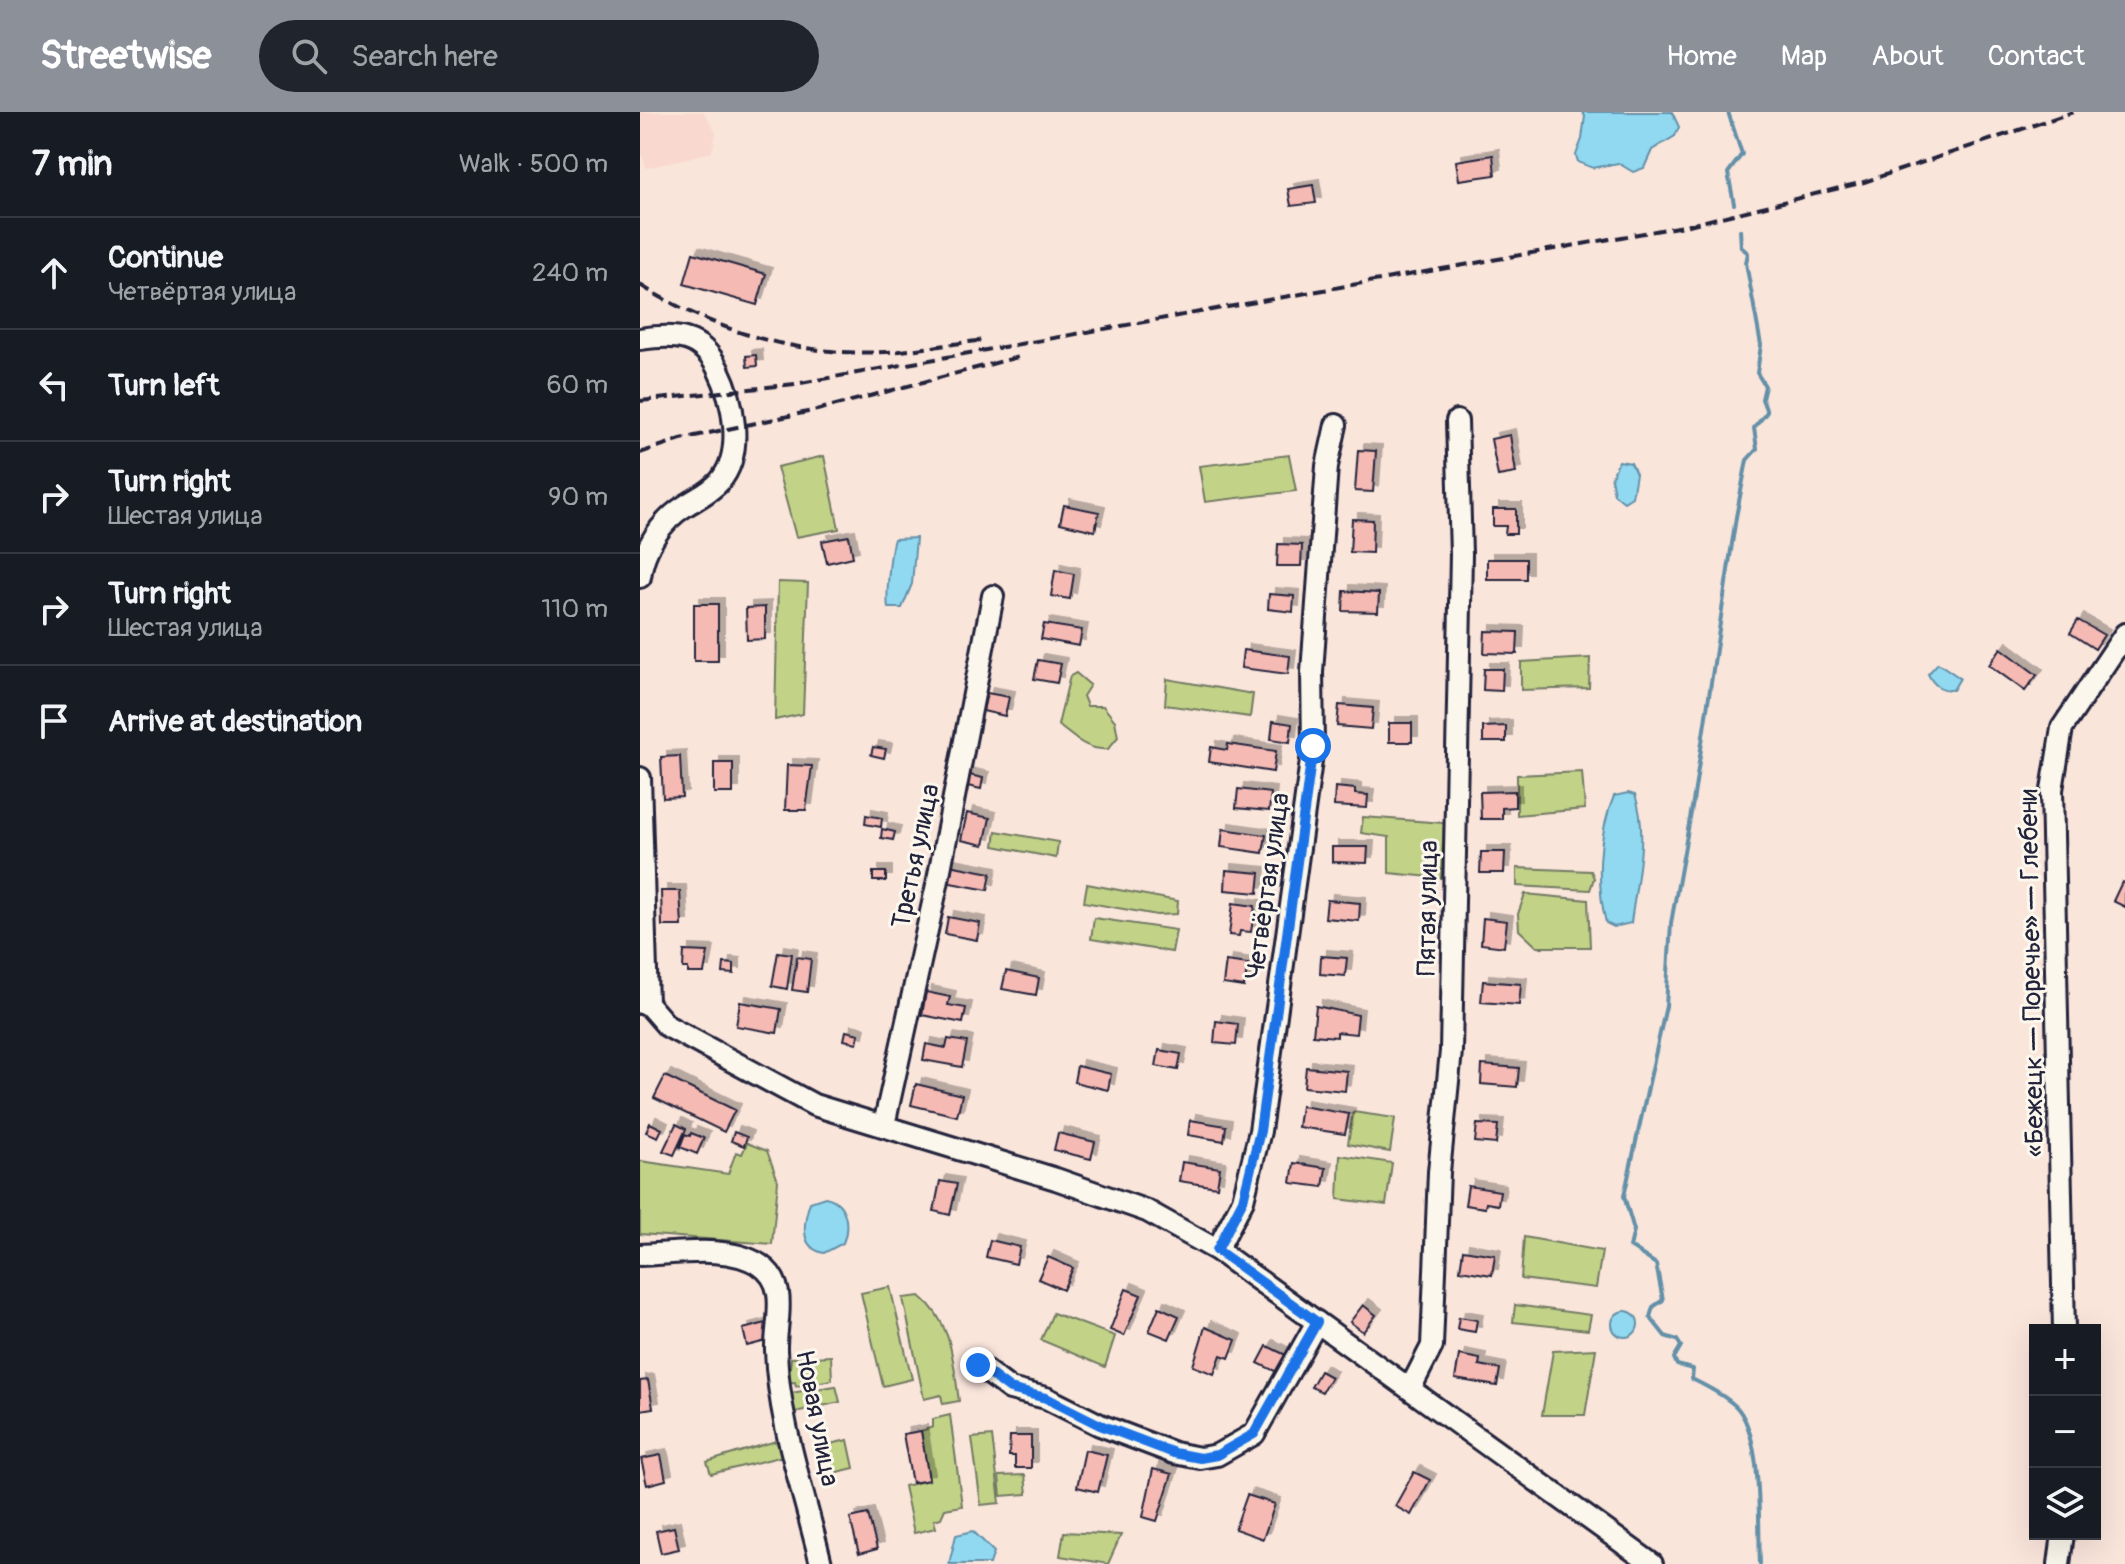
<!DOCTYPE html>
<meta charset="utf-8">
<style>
:root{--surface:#171b24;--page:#20242c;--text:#f1f3f6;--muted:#9ea1a6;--line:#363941;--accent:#8c9099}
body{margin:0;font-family:Pangolin,sans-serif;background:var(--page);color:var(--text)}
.controls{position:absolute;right:24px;bottom:24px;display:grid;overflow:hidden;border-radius:0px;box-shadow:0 8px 32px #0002}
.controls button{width:72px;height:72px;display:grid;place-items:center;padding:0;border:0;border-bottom:2px solid var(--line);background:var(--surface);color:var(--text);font:40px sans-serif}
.stop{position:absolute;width:24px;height:24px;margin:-18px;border:6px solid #1a73e8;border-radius:50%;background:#fff}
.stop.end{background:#1a73e8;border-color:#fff;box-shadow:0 2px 8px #0008}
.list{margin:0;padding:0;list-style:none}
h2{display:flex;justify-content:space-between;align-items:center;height:104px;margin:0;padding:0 32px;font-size:34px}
h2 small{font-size:26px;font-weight:400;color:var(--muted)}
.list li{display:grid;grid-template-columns:52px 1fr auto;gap:24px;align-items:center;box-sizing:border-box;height:112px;padding:0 32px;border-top:2px solid var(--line)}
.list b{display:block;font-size:30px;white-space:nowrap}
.list p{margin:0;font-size:26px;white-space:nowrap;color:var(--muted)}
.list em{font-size:26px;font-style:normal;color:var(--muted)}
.icon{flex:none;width:44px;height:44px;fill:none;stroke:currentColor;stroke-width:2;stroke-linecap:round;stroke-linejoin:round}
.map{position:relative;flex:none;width:1485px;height:1452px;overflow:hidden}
header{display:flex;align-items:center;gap:48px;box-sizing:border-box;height:112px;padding:0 40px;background:var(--accent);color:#fff}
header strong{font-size:38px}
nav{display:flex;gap:44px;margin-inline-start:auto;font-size:28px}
.search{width:560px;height:72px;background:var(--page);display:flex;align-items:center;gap:20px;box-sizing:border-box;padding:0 28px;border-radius:44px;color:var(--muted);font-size:30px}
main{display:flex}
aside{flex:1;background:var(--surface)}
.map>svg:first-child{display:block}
.built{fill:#f9d8cf}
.green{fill:#c2d388;stroke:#727a62;stroke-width:2}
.water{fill:#90d9f1;stroke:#6490a8;stroke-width:2}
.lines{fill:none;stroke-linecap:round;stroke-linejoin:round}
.stream{stroke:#6490a8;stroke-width:4}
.building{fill:#f6bab4;stroke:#22223b;stroke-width:2;filter:url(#shadow)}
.minor-casing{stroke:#22223b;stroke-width:26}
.minor{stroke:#fbf7ec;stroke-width:20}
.rail{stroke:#22223b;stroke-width:4;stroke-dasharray:12 6;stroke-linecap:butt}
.route{stroke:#1a73e8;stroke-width:10}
.labels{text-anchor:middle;stroke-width:6;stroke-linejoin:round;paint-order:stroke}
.street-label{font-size:26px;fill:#22223b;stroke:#fbf7ec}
</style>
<header>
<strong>Streetwise</strong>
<div class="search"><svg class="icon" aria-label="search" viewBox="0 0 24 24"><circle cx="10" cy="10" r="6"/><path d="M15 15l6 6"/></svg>Search here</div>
<nav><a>Home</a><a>Map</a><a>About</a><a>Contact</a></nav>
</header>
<main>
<aside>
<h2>7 min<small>Walk · 500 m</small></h2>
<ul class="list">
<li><svg class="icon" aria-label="ahead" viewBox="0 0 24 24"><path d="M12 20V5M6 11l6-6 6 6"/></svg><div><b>Continue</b><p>Четвёртая улица</p></div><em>240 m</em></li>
<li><svg class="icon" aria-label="left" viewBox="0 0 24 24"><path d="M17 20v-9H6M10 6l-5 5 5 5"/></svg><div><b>Turn left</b></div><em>60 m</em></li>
<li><svg class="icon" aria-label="right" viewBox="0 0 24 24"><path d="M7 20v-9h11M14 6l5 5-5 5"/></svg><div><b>Turn right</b><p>Шестая улица</p></div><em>90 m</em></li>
<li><svg class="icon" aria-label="right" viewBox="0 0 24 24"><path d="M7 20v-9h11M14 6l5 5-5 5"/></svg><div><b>Turn right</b><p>Шестая улица</p></div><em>110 m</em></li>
<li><svg class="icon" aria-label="arrive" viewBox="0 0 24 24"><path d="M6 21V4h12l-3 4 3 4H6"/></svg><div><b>Arrive at destination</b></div></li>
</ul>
</aside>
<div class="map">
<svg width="1485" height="1452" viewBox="0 0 1485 1452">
<defs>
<filter id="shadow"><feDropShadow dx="6" dy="-6" stdDeviation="0" flood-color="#0004"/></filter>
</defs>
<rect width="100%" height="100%" fill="#fae5db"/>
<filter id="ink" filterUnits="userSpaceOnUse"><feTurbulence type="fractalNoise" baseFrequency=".0125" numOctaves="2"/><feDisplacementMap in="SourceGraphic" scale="16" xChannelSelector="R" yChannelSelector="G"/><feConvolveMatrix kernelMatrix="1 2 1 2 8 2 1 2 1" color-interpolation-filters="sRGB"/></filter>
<g filter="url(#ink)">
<path class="built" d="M 0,0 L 64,0 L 76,21 L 72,40 L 7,56 L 0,39 Z"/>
<path class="green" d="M 649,343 L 656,379 L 565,390 L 559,354 Z
M 184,344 L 199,417 L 156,425 L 137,355 Z
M 138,470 L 168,471 L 163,602 L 135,608 Z
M 950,546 L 949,576 L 881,578 L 881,550 Z
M 436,561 L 450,573 L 443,584 L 447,594 L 463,594 L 475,609 L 478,625 L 468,637 C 446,639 433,624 418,613 L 430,564 Z
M 527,567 L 613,582 L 610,605 L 525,593 Z
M 942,660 L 945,697 L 877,703 L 877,663 Z
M 723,705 L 804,711 L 801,766 L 749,761 L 749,725 L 721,721 Z
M 356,719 L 418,730 L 416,746 L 354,734 Z
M 877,756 L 951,759 L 954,766 L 950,778 L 877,774 Z
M 447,772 L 538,789 L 537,802 L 517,803 L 444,790 Z
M 885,782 L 948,788 L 950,835 L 897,835 L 879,818 L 878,802 Z
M 454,806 L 536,818 L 532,840 L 451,827 Z
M 713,1000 L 755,1006 L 750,1040 L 708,1032 Z
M 107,1031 L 127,1039 L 138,1069 L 132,1132 L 0,1122 L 0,1049 L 88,1062 L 96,1040 L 102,1042 Z
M 700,1043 L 752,1051 L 746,1093 L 698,1087 Z
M 884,1125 L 962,1139 L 956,1176 L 881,1167 Z
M 250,1175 L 272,1267 L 243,1274 L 221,1181 Z
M 280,1184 C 313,1211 313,1250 319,1289 L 303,1292 L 301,1283 L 284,1287 L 263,1186 Z
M 875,1193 L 951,1203 L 948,1218 L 873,1210 Z
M 413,1201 L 475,1224 L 465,1255 L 401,1228 Z
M 956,1237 L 945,1303 L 902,1303 L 913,1239 Z
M 191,1244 L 192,1268 L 156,1274 L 155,1270 L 146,1271 L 144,1258 L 150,1257 L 151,1246 Z
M 196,1274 L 200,1290 L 155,1300 L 150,1281 Z
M 310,1303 L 322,1394 L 305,1397 L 301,1406 L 294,1408 L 296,1416 L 274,1421 L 264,1374 L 289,1368 L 281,1319 L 293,1315 L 293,1307 Z
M 352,1324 L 360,1391 L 341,1393 L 332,1326 Z
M 208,1328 L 214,1356 L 193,1361 L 185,1333 Z
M 136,1329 L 143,1344 L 71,1362 L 67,1350 Z
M 385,1363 L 387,1382 L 361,1384 L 359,1364 Z
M 424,1420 L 481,1423 L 468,1452 L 420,1444 Z"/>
<path class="water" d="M 942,0 L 1032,0 L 1039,15 L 1035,24 L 1012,38 L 1004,56 L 993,60 L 978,51 L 953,56 L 938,50 L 936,43 L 942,27 L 945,4 Z
M 979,349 L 991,351 L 996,362 L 992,385 L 984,390 L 974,382 L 971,366 Z
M 276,426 L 272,472 L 262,496 L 248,496 C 246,485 250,438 254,427 Z
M 1298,551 L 1320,566 L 1313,578 C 1301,578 1294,574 1288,562 Z
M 988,681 L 995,683 C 1009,722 996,770 991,811 L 974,815 L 966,811 C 956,771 958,722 974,684 Z
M 185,1085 C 207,1089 210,1113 203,1131 L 184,1141 C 158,1136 164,1108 170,1090 Z
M972 1212a13 13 0 1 1 26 0a13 13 0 1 1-26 0Z
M 333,1419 L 354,1440 L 350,1452 L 309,1452 L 316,1423 Z"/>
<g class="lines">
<path class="stream" d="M 1088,0 L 1102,42 L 1088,61 L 1094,92
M 1100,118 L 1101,135 L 1108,141 L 1106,151 L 1121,233 L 1117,261 L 1125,274 L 1122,287 L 1127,300 L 1114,316 L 1117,337 L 1107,348 L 1096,405 L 1053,690 L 1031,811 L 1026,894 L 984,1084 L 994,1118 L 990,1135 L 1016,1152 L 1023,1188 L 1013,1195 L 1010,1205 L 1025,1224 L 1037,1228 L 1041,1234 L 1034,1246 L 1037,1253 L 1053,1257 L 1052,1267 C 1066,1274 1090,1286 1099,1298 C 1123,1330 1118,1413 1120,1452"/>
</g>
<path class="building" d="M 853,43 L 855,63 L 819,68 L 816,49 Z
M 673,73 L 676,91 L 651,94 L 648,77 Z
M 53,141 L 126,162 L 117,193 L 44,172 Z
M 116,243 L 117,254 L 107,255 L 106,244 Z
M 870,323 L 876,361 L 858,364 L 851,327 Z
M 718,338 L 736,339 L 733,380 L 715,379 Z
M 424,393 L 459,400 L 455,419 L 420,411 Z
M 853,397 L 876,397 L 876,422 L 865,422 L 866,414 L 853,414 Z
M 712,407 L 733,408 L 732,441 L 710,440 Z
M 209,424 L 213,445 L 187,451 L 182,429 Z
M 638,432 L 662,433 L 661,454 L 637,454 Z
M 847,447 L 886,447 L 886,467 L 847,467 Z
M 415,458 L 434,462 L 430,487 L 411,484 Z
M 704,479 L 739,481 L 738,500 L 703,499 Z
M 629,482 L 654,484 L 653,500 L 628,497 Z
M 54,492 L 78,492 L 78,549 L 54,549 Z
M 125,495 L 125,527 L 107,528 L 106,496 Z
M 1438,508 L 1464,523 L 1455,537 L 1430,521 Z
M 404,512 L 442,518 L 439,534 L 401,527 Z
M 845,519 L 878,520 L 877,542 L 844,541 Z
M 1361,536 L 1397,563 L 1385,579 L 1349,553 Z
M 603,538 L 650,544 L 648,562 L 601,556 Z
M 398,548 L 421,552 L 417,571 L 394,567 Z
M 844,557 L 863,557 L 862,579 L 843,578 Z
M 347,581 L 369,585 L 365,604 L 343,599 Z
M 699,593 L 733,596 L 731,617 L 697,614 Z
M 633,609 L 652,612 L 650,630 L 631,627 Z
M 749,611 L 772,611 L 772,630 L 749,630 Z
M 866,614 L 866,630 L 843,630 L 843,615 Z
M 588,632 L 636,639 L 633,660 L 569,650 L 571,635 L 587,638 Z
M 233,635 L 246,637 L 244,646 L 231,643 Z
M 40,644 L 42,685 L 23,686 L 21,645 Z
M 74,651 L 93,651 L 93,681 L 74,681 Z
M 147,653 L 172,654 L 166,698 L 145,698 Z
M 325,662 L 343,666 L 341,677 L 323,673 Z
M 695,675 L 715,677 L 715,682 L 728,683 L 727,696 L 694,694 Z
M 598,677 L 631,681 L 629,699 L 596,696 Z
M 875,679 L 875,695 L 862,696 L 862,707 L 841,707 L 840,680 Z
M 327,701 L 350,706 L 344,733 L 321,728 Z
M 226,703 L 242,706 L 241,715 L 225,712 Z
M 242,717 L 255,720 L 253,728 L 241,726 Z
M 583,717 L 626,723 L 623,741 L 581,735 Z
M 692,735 L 728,735 L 727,751 L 692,750 Z
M 841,740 L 865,740 L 864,761 L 840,761 Z
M 309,753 L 351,761 L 348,778 L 305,770 Z
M 586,758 L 620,761 L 618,781 L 585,778 Z
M 233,760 L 246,760 L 246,769 L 233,769 Z
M 1482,770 L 1485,771 L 1485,795 L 1473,789 Z
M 21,779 L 40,779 L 42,814 L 22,814 Z
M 687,788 L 720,791 L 719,809 L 685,806 Z
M 593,791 L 615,794 L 611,820 L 600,819 L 599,824 L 589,823 Z
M 308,805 L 340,811 L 337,828 L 305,822 Z
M 843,806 L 867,809 L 864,835 L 841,832 Z
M 44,839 L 68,840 L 64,861 L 48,861 L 48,856 L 43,856 Z
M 138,840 L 152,842 L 147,877 L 132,874 Z
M 681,844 L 707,846 L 705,864 L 680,862 Z
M 157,845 L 171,847 L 167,880 L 152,878 Z
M 586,849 L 608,852 L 604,875 L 583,872 Z
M 84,851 L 94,852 L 94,862 L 83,861 Z
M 366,859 L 399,866 L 396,883 L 362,877 Z
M 843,869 L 881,872 L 879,893 L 841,890 Z
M 286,880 L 310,885 L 308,893 L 326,896 L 323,911 L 282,903 Z
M 100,890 L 141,897 L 137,921 L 96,914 Z
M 676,894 L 718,903 L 716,922 L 697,920 L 697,925 L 673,923 Z
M 576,909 L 598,912 L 596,933 L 574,931 Z
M 206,919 L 219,922 L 217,931 L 204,928 Z
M 308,927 L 327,930 L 322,955 L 283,948 L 286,932 L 306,936 Z
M 519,938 L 541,942 L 538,958 L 516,954 Z
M 842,953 L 879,956 L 877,975 L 841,972 Z
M 437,954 L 471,962 L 468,978 L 434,970 Z
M 666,955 L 707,959 L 705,979 L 664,975 Z
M 25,964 L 95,998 L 84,1020 L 14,986 Z
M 276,972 L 322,983 L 317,1004 L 271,993 Z
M 661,994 L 709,1002 L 705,1022 L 658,1015 Z
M 550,1008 L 586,1014 L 584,1029 L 548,1023 Z
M 10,1011 L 22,1017 L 18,1025 L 6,1020 Z
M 36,1012 L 46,1017 L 34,1043 L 23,1039 Z
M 837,1012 L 858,1013 L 856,1032 L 835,1030 Z
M 94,1020 L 107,1025 L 104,1034 L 91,1029 Z
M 51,1021 L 64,1026 L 57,1042 L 40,1035 L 45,1022 L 50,1024 Z
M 418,1021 L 455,1030 L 451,1047 L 414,1038 Z
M 542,1050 L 580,1056 L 577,1075 L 539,1069 Z
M 654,1051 L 686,1056 L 683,1075 L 651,1071 Z
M 300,1069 L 317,1072 L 310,1103 L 294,1099 Z
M 828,1074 L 860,1079 L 858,1093 L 846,1091 L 845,1096 L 825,1093 Z
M 350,1128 L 380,1135 L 376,1152 L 346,1145 Z
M 823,1138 L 855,1143 L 852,1163 L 820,1158 Z
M 408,1145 L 433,1156 L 423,1178 L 398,1167 Z
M 486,1177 L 501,1183 L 484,1224 L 470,1218 Z
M 723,1193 L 736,1203 L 723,1220 L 710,1210 Z
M 519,1195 L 539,1204 L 529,1227 L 509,1219 Z
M 819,1205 L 837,1208 L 835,1220 L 817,1217 Z
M 126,1211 L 130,1228 L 107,1234 L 103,1217 Z
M 565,1215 L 596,1228 L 589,1246 L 581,1243 L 574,1262 L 553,1254 Z
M 627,1234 L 650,1245 L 641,1262 L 618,1251 Z
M 819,1243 L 840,1247 L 839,1253 L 860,1257 L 857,1274 L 815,1267 Z
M 680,1259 L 691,1265 L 682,1280 L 671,1275 Z
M 8,1268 L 13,1296 L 0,1298 L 0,1269 Z
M 281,1319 L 289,1368 L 272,1371 L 263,1322 Z
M 370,1324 L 391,1324 L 391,1356 L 375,1356 L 375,1344 L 369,1344 Z
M 445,1338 L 467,1343 L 458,1380 L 437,1375 Z
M 21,1343 L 26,1368 L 7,1373 L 1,1347 Z
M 513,1357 L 532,1362 L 517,1409 L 503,1405 Z
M 774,1360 L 790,1368 L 771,1403 L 755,1394 Z
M 607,1383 L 635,1392 L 623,1427 L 595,1417 Z
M 228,1402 L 237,1437 L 219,1442 L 210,1406 Z
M 34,1415 L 39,1437 L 21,1441 L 16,1419 Z"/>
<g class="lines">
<g class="minor-casing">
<path id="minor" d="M 0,227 C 34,222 61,222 78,257 C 93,287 105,340 80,369 C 71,380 57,386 45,394 C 21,409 3,437 0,465
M 0,666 L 7,891
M 0,891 L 7,891 L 27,914 L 174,993 L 416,1067 L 507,1099 L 577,1138 L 1012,1452
M 244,1013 L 297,773 L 353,484
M 577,1138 L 603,1088 L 620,1019 L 673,634 L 672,560 L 687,354 L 696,313
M 0,1143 C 36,1142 88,1132 120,1153 C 150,1173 135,1209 136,1238 C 138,1309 165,1383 181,1452
M 1424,1218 L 1412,678 L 1422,616 L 1485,522
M 338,1253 L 370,1277 L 406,1286 L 460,1313 L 534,1341 L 560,1346 L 577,1343 L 614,1322 L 677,1210
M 770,1277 L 792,1234 L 799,1060 L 811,939 L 821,442 L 817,309
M 1419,1452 L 1423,1422"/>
</g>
<use href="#minor" class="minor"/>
<path class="rail" d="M 0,173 C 75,219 157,245 246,240 C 278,238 311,232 344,228
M 0,289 L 155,272 L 1049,113 L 1224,70 L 1433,0
M 0,341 L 41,327 L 177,298 L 378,245"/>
</g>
</g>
<g class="lines" filter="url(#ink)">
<path class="route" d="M 338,1253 L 370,1277 L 406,1286 L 460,1313 L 534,1341 L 560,1346 L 577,1343 L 614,1322 L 677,1210 L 577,1138 L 603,1088 L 620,1019 L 673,634"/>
</g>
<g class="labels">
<g class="street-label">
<text transform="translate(275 744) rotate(-78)" y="9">Третья улица</text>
<text transform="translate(627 774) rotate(-82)" y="9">Четвёртая улица</text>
<text transform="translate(787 796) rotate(-89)" y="9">Пятая улица</text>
<text transform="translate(1391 861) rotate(-91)" y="9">«Бежецк — Поречье» — Глебени</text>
<text transform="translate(178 1306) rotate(79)" y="9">Новая улица</text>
</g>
</g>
</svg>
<div class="controls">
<button>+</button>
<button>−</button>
<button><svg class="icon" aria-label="layers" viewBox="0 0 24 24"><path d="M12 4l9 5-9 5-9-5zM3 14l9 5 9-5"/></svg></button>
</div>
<div class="stop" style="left:673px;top:634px"></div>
<div class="stop end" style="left:338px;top:1253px"></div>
</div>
</main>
